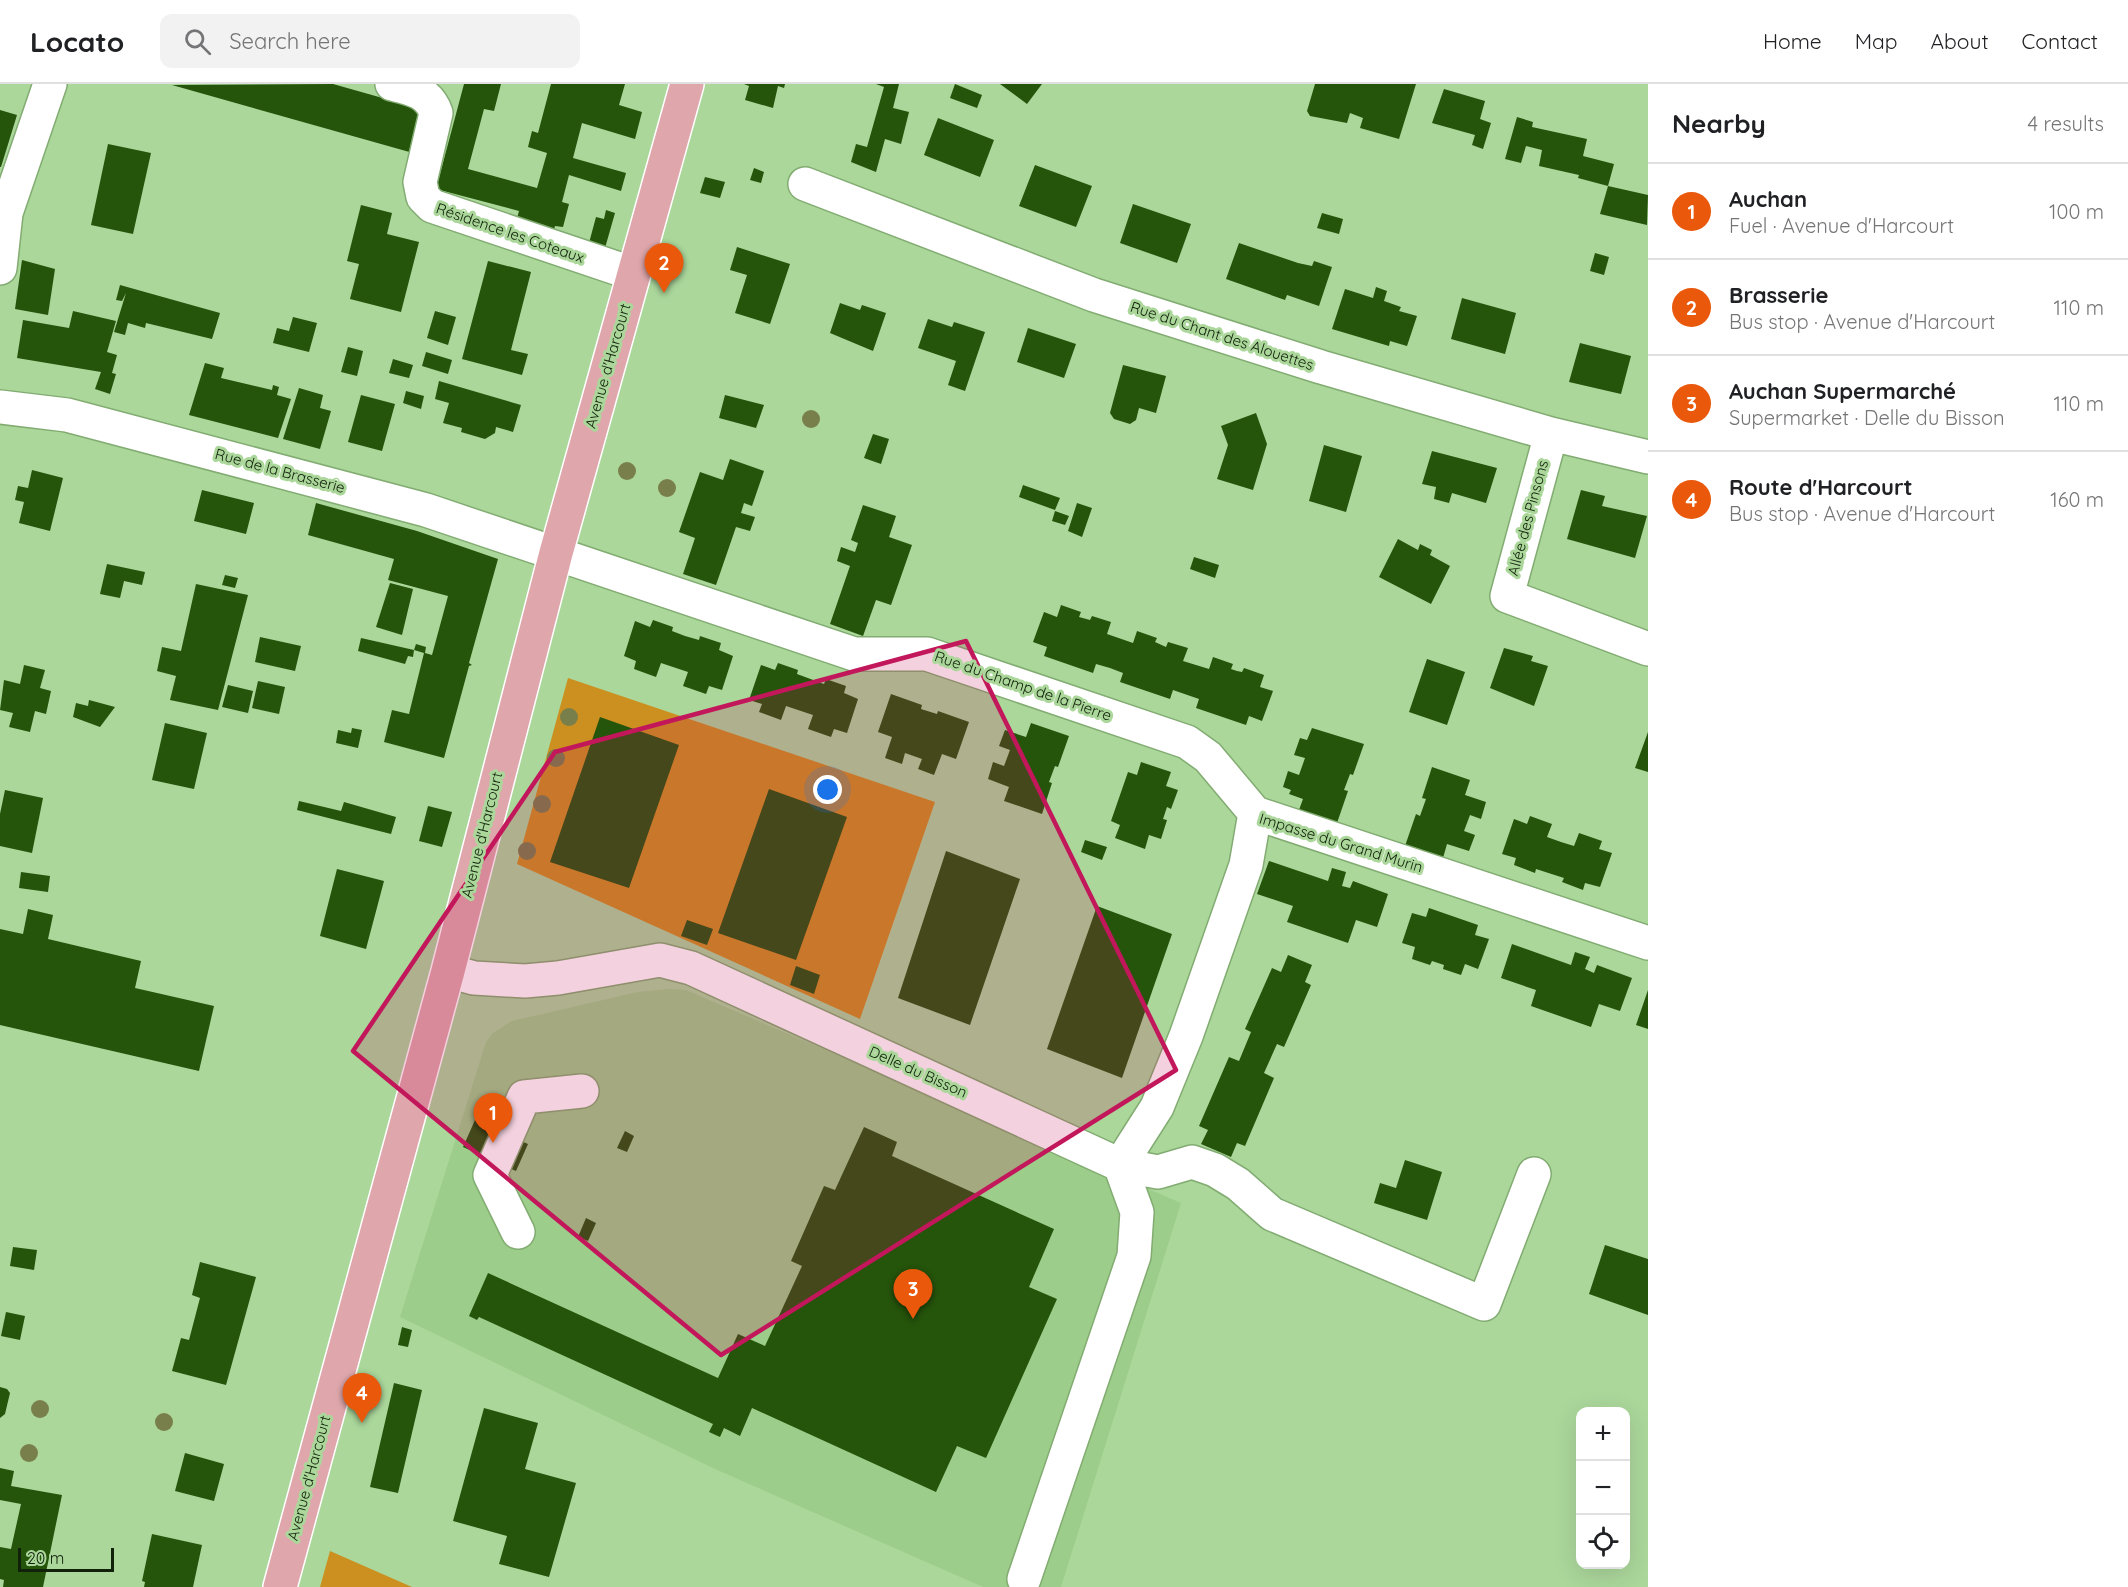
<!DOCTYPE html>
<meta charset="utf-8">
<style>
:root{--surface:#fff;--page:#f2f2f2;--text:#202124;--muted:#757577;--line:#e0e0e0;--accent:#ea580c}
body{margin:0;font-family:Quicksand,sans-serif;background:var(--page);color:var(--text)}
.controls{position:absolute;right:18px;bottom:18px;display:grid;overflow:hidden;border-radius:12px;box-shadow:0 6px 24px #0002}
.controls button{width:54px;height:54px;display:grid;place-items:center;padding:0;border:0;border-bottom:2px solid var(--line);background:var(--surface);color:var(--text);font:30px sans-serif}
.scale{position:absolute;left:18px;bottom:15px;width:96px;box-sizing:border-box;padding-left:6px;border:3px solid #11210a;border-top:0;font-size:16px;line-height:21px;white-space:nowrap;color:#11210a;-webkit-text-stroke:4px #abd79b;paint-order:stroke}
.you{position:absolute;left:828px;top:706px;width:21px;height:21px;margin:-15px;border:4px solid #fff;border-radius:50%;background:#1a73e8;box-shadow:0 0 0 9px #1a73e833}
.badge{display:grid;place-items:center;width:39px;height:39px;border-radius:50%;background:var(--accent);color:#fff;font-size:20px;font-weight:700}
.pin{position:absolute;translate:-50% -50px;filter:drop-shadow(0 2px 3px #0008)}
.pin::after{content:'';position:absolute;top:32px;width:21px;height:18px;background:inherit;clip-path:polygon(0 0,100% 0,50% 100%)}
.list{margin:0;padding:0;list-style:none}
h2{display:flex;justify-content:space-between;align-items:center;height:78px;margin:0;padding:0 24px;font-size:26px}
h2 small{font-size:20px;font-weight:400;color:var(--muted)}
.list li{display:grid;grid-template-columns:39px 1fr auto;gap:18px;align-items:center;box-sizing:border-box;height:96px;padding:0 24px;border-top:2px solid var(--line)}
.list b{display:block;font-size:22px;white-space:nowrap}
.list p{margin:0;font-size:20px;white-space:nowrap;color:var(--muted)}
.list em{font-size:20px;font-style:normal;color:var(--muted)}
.icon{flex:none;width:33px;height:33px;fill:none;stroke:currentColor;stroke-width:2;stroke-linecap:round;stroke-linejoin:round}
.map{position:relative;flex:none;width:1648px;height:1503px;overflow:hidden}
header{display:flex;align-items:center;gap:36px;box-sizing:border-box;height:84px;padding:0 30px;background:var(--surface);border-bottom:2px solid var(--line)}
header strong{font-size:28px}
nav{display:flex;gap:33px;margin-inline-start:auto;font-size:21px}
.search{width:420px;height:54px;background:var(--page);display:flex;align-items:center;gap:15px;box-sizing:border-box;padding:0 21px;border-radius:12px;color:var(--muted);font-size:22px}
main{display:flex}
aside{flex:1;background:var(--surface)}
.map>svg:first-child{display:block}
.built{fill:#9dcd8a}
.green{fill:#cb9020}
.building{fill:#25540b}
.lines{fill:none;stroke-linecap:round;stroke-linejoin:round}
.minor-casing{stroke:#82ac72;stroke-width:36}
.major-casing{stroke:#fff;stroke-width:36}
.minor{stroke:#fff;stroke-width:33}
.major{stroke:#dfa7ab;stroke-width:33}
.tree{fill:#797f4b}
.marked{fill:#c2185b;fill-opacity:0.2;stroke:#c2185b;stroke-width:4.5;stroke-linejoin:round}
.labels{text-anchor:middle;stroke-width:6;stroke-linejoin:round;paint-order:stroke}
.street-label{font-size:15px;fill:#11210a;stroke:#abd79b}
</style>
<header>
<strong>Locato</strong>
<div class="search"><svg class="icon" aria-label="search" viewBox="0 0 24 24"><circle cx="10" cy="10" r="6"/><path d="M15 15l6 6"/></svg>Search here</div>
<nav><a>Home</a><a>Map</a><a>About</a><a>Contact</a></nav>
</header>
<main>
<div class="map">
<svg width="1648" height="1503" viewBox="0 0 1648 1503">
<rect width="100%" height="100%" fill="#abd79b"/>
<path class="built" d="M 669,905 L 686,906 L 1181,1119 L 1061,1503 L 983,1503 L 715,1385 L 400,1233 L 486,958 L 493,949 L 512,937 L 638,908 Z"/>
<path class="green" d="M 568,594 L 935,718 L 860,935 L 517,780 Z
M 330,1467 L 412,1503 L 320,1503 Z"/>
<path class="building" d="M 333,0 L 425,26 L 413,69 L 172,1 Z
M 464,0 L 501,0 L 494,27 L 484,25 L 468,85 L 537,104 L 547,69 L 528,63 L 532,47 L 538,49 L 551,0 L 625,0 L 619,21 L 642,28 L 635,55 L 582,39 L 573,74 L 626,89 L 621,107 L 569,91 L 562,118 L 569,120 L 563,143 L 555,142 L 553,149 L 516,138 L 519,127 L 436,105 Z
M 744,0 L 785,0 L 784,4 L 778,2 L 773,24 L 745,16 L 749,2 Z
M 876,0 L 899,0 L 893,24 L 909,28 L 901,60 L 885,55 L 876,88 L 851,78 L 856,60 L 867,63 L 884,3 Z
M 955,0 L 982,11 L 977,24 L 950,14 Z
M 1000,0 L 1042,0 L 1027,20 Z
M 1315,0 L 1416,0 L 1399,55 L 1360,44 L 1363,34 L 1350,29 L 1347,39 L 1310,32 L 1307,27 Z
M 1444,5 L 1485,17 L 1480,35 L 1491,39 L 1483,65 L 1472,61 L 1475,51 L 1432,39 Z
M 0,26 L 17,31 L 1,83 L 0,83 Z
M 1517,33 L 1533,38 L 1532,43 L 1587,55 L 1583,72 L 1614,80 L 1608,102 L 1648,111 L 1647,141 L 1600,130 L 1608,102 L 1578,94 L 1579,91 L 1539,82 L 1542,66 L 1526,62 L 1521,79 L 1505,75 Z
M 938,34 L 994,56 L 980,93 L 924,71 Z
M 108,60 L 151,69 L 133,150 L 91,141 Z
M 1035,81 L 1092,102 L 1076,143 L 1019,122 Z
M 754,84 L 764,88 L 761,99 L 750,96 Z
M 705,93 L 725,98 L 720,114 L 700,109 Z
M 1133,120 L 1191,140 L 1177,179 L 1120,159 Z
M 361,121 L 392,129 L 387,150 L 419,158 L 401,228 L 350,215 L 359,180 L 347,177 Z
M 606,126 L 615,129 L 605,164 L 589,159 L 596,133 L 604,135 Z
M 1322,129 L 1343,135 L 1339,150 L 1317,144 Z
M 1239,159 L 1298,179 L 1312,182 L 1314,177 L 1332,183 L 1319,222 L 1287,211 L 1285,216 L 1226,195 Z
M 737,163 L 790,180 L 770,240 L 735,229 L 747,191 L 730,186 Z
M 1595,169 L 1609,173 L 1604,191 L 1590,187 Z
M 22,176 L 55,185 L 48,231 L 15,225 Z
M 488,177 L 531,188 L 511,266 L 528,270 L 522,291 L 462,275 Z
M 120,201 L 220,229 L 212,255 L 146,239 L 145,244 L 128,239 L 125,251 L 114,248 L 126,209 L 122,217 L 116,216 Z
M 1376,203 L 1387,207 L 1384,217 L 1401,223 L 1399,227 L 1417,232 L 1407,262 L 1390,257 L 1389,262 L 1332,245 L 1345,205 L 1373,214 Z
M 1462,214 L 1516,229 L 1505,270 L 1451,255 Z
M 840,219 L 860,226 L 862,221 L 886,229 L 873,267 L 830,249 Z
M 73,227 L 116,237 L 107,268 L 117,271 L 112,289 L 116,290 L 110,310 L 95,305 L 101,288 L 17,274 L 23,236 L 69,244 Z
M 435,227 L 456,233 L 448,261 L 427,254 Z
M 293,233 L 317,239 L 309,268 L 273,259 L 277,244 L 289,247 Z
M 928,235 L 952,243 L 954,238 L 985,248 L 965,307 L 948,301 L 956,277 L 918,264 Z
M 1028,244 L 1076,260 L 1064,294 L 1017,278 Z
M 1580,259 L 1631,272 L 1621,310 L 1569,298 Z
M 348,263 L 363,267 L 357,292 L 341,288 Z
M 426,268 L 452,276 L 448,290 L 422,282 Z
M 393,275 L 413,281 L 409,294 L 389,289 Z
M 205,279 L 224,284 L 221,294 L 272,306 L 273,301 L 279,303 L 277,311 L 291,315 L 278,354 L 189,331 Z
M 1123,281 L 1166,292 L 1156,329 L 1139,324 L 1136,336 L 1130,340 L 1114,335 L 1110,329 Z
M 439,297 L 521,321 L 513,348 L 496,343 L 495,349 L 485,355 L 461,348 L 462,344 L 443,339 L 449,319 L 435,315 Z
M 299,304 L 323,311 L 320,324 L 331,327 L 320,365 L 283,355 Z
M 406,307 L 424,312 L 421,325 L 403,319 Z
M 361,311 L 395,320 L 382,367 L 348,358 Z
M 725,311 L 764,321 L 756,344 L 719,334 Z
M 1256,329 L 1267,360 L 1253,406 L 1217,395 L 1228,361 L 1221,342 Z
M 873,350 L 889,355 L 881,380 L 864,374 Z
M 1324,361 L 1362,372 L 1346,428 L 1309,417 Z
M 1432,367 L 1497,384 L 1486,419 L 1452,409 L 1449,419 L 1434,415 L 1436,403 L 1422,400 Z
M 730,375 L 764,387 L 752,422 L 744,419 L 741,429 L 755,433 L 750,447 L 736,443 L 716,501 L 683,490 L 695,454 L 679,448 L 700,388 L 723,396 Z
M 32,386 L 63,394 L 50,447 L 19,439 L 24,418 L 15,416 L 18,402 L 28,404 Z
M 1023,401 L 1060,414 L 1055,426 L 1019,413 Z
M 202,406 L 254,419 L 246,450 L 194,437 Z
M 1581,406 L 1605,412 L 1602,422 L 1647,432 L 1635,474 L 1567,455 Z
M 316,419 L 417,447 L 498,475 L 469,579 L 472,581 L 469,582 L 444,674 L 384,658 L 392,626 L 409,630 L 424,569 L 414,566 L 416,560 L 426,563 L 425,569 L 432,571 L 448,512 L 388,496 L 394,475 L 308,451 Z
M 1077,419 L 1092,424 L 1082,453 L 1068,447 Z
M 863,421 L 896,432 L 889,453 L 912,461 L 891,521 L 876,516 L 863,552 L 830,540 L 850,482 L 837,477 L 841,463 L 855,468 L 858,459 L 851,456 Z
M 1055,427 L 1069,432 L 1065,441 L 1052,437 Z
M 1398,455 L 1418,466 L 1420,460 L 1432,466 L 1430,471 L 1450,482 L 1431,520 L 1379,493 Z
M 1194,473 L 1219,481 L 1215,494 L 1190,485 Z
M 107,480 L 145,488 L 142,501 L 124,497 L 120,514 L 100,510 Z
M 225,491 L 238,494 L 235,504 L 222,501 Z
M 390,499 L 413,505 L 402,551 L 376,543 Z
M 196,500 L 248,511 L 218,626 L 170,616 L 176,592 L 157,587 L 162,563 L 181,567 Z
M 1061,521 L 1081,528 L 1079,533 L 1090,536 L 1092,532 L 1111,538 L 1107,550 L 1133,559 L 1137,547 L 1157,554 L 1155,558 L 1166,563 L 1168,558 L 1188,564 L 1183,577 L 1209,585 L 1213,573 L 1233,580 L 1231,585 L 1237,587 L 1242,588 L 1244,584 L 1264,591 L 1260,603 L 1273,607 L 1262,637 L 1249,632 L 1246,641 L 1196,624 L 1199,615 L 1173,606 L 1170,615 L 1120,598 L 1123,589 L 1110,584 L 1096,580 L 1093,589 L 1044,572 L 1047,563 L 1033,558 L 1044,528 L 1057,533 Z
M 653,536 L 673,543 L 672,547 L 685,552 L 699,556 L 700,552 L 721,559 L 719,566 L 733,572 L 722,606 L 709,602 L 706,610 L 683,602 L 688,588 L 661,579 L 656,593 L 634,585 L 636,577 L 624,572 L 635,537 L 650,543 Z
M 260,553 L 301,562 L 295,587 L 255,578 Z
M 361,554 L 414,566 L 413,573 L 408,572 L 405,580 L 358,567 Z
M 1504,564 L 1533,572 L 1531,577 L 1548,582 L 1534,622 L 1490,604 Z
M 1427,575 L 1465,588 L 1447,641 L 1409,628 Z
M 778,579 L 798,586 L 797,590 L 824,600 L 826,595 L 846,602 L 844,609 L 858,615 L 847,649 L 834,645 L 831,653 L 808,645 L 813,631 L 786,622 L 781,636 L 759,628 L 762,620 L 749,616 L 761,581 L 775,586 Z
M 24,581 L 45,586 L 40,604 L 51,607 L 46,630 L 35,627 L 30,648 L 9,643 L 13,629 L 0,626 L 4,596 L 20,600 Z
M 258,597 L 285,603 L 279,630 L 252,624 Z
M 228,601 L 253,607 L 248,629 L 222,623 Z
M 891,610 L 922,621 L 921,625 L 937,630 L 938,627 L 969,638 L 956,675 L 942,670 L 934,691 L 918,685 L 922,675 L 905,669 L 902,680 L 885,674 L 892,653 L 878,648 Z
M 89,616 L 115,623 L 100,643 L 73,633 L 76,619 L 88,622 Z
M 600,633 L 679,661 L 629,804 L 550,778 Z
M 165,639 L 207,649 L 194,705 L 152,696 Z
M 1031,639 L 1069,652 L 1058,683 L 1055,682 L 1049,698 L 1052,699 L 1042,730 L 1004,717 L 1009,703 L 988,695 L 993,678 L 1004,682 L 1010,666 L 999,662 L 1005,646 L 1026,653 Z
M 352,644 L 362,646 L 358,664 L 336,659 L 338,646 L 351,649 Z
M 1312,644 L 1364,660 L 1353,691 L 1350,690 L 1344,706 L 1348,707 L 1337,739 L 1299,726 L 1303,715 L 1289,710 L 1291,706 L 1283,703 L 1288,687 L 1299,691 L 1305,674 L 1294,671 L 1300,654 L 1307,656 Z
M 1648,648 L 1648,688 L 1635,684 Z
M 1141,678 L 1171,688 L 1166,702 L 1178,706 L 1171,725 L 1167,723 L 1163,735 L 1167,736 L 1161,755 L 1149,751 L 1145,765 L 1115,754 L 1120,741 L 1111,737 L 1128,688 L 1137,691 Z
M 1432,683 L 1470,696 L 1465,711 L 1486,718 L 1481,735 L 1470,731 L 1464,747 L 1475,751 L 1469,767 L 1447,760 L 1443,774 L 1405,762 L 1416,730 L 1420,732 L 1426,715 L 1422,714 Z
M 769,705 L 847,733 L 796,876 L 718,849 Z
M 5,706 L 43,714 L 32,769 L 0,762 L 0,730 Z
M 299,717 L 341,727 L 344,718 L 396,733 L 391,750 L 297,726 Z
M 428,722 L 452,728 L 442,763 L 419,757 Z
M 1530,732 L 1552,740 L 1547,753 L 1561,758 L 1574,762 L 1579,749 L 1602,757 L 1599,765 L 1612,769 L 1600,803 L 1585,799 L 1583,806 L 1562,798 L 1564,794 L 1536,785 L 1535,789 L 1514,781 L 1516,774 L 1502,770 L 1514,735 L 1527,740 Z
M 1085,756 L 1107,763 L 1102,776 L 1081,768 Z
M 946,767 L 1020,795 L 970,941 L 898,914 Z
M 1269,777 L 1328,797 L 1332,784 L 1346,788 L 1342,802 L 1350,804 L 1353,797 L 1388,810 L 1377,843 L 1356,836 L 1348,859 L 1287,838 L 1293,822 L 1257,810 Z
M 337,785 L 384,797 L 366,865 L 320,852 Z
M 21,788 L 50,792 L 48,808 L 19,804 Z
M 1097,822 L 1172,850 L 1122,994 L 1047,965 Z
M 1429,824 L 1478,841 L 1475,851 L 1489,855 L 1478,885 L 1465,880 L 1461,891 L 1443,885 L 1444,881 L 1432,877 L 1430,881 L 1412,875 L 1415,863 L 1402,859 L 1412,829 L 1426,833 Z
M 28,825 L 53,831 L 48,855 L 141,877 L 135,904 L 214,922 L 199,987 L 0,941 L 0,845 L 23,850 Z
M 687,836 L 713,845 L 707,861 L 681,852 Z
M 1512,860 L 1571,881 L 1575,868 L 1590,873 L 1585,885 L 1594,889 L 1597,881 L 1632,894 L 1620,927 L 1599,920 L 1591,943 L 1531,922 L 1536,906 L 1501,894 Z
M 1288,871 L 1312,881 L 1305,898 L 1311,901 L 1284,963 L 1277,960 L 1264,989 L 1274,994 L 1245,1062 L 1237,1059 L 1231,1073 L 1201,1060 L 1208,1046 L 1199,1042 L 1229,973 L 1239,977 L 1251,948 L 1245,945 L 1272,884 L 1281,888 Z
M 796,882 L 820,891 L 814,910 L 790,901 Z
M 1648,906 L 1648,945 L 1636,941 Z
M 475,1036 L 528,1060 L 516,1087 L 463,1063 Z
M 864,1043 L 897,1058 L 892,1072 L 1054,1145 L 1029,1203 L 1057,1215 L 986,1374 L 957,1362 L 936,1408 L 752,1324 L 740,1352 L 724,1344 L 720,1353 L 709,1348 L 713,1340 L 479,1233 L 477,1236 L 469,1232 L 488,1189 L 718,1294 L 738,1250 L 765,1262 L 802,1182 L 791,1177 L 824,1102 L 835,1106 Z
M 625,1047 L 634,1052 L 627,1068 L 617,1064 Z
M 1405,1076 L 1442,1088 L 1427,1136 L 1374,1119 L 1380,1099 L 1396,1104 Z
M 586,1134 L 596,1139 L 588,1157 L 578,1153 Z
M 1605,1161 L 1648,1175 L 1648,1231 L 1589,1210 Z
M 13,1163 L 37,1166 L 34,1186 L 10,1182 Z
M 200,1178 L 256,1193 L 226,1301 L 172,1287 L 181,1254 L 189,1256 L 200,1214 L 192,1211 Z
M 6,1228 L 25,1232 L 20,1256 L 1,1252 Z
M 402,1243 L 412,1246 L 408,1263 L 398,1261 Z
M 394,1299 L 422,1306 L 398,1409 L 370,1403 Z
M 0,1303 L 7,1305 L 10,1309 L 5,1330 L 0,1334 Z
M 484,1324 L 538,1339 L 525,1385 L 576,1399 L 549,1493 L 499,1480 L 507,1452 L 453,1437 Z
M 185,1369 L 224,1380 L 214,1417 L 175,1407 Z
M 0,1384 L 14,1387 L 11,1402 L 62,1411 L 43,1503 L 3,1503 L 4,1496 L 0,1495 L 0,1463 L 11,1465 L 21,1420 L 0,1416 Z
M 152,1450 L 202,1461 L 193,1503 L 144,1503 L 145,1498 L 142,1497 Z"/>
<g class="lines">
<g class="minor-casing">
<path id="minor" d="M 392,0 C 412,5 429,8 436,29 L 420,98 L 423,113 L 432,122 L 634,190
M 805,100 L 1094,211 L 1321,283 L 1551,350 L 1648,373
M 0,184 L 6,129 L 50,0
M 0,323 L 67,331 L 426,426 L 854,570 L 927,570 L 1187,658 L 1208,673 L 1255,729
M 1551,350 L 1507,512 L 1648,565
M 448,887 L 474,894 L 525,897 L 558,894 L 660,876 L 691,884 L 1120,1081 L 1158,1088 L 1192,1078 L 1215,1086 L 1238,1100 L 1272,1130 L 1484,1220 L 1534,1090
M 1120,1081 L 1157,1023 L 1186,952 L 1246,781 L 1255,729 L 1648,859
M 518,1148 L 490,1091 L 524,1013 L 582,1007
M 1024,1495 L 1134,1172 L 1137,1128 L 1120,1081"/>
</g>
<g class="major-casing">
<path id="major" d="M 280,1503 L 448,887 L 556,469 L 687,0"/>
</g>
<use href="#minor" class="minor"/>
<use href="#major" class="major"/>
</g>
<g class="tree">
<circle cx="811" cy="335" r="9"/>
<circle cx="627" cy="387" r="9"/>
<circle cx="667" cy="404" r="9"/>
<circle cx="569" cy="633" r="9"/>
<circle cx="556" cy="674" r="9"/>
<circle cx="542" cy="720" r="9"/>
<circle cx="527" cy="767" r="9"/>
<circle cx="40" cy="1325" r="9"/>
<circle cx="164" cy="1338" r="9"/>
<circle cx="29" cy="1369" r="9"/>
</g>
<path class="marked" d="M 966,557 L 1176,986 L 721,1271 L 353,967 L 555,668 Z"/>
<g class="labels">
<g class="street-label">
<text transform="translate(510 149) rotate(19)" y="5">Résidence les Coteaux</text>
<text transform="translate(1222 252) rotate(18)" y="5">Rue du Chant des Alouettes</text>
<text transform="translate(608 282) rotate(-74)" y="5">Avenue d'Harcourt</text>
<text transform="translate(280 387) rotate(15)" y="5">Rue de la Brasserie</text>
<text transform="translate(1528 434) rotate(-75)" y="5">Allée des Pinsons</text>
<text transform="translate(1023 602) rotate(19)" y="5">Rue du Champ de la Pierre</text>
<text transform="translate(482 751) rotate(-76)" y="5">Avenue d'Harcourt</text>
<text transform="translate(1341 759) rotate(17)" y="5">Impasse du Grand Murin</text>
<text transform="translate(918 988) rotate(24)" y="5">Delle du Bisson</text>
<text transform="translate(309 1394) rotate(-75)" y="5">Avenue d'Harcourt</text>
</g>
</g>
</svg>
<div class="controls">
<button>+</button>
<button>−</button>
<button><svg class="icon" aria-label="locate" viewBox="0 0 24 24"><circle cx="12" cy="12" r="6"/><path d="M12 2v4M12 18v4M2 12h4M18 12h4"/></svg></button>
</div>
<div class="scale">20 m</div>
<div class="you"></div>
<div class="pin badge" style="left:493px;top:1059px">1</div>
<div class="pin badge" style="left:664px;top:209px">2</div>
<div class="pin badge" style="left:913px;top:1235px">3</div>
<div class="pin badge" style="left:362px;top:1339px">4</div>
</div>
<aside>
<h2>Nearby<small>4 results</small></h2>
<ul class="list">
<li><span class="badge">1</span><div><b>Auchan</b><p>Fuel · Avenue d'Harcourt</p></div><em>100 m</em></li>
<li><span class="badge">2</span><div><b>Brasserie</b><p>Bus stop · Avenue d'Harcourt</p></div><em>110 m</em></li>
<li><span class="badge">3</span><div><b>Auchan Supermarché</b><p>Supermarket · Delle du Bisson</p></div><em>110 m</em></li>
<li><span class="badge">4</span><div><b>Route d'Harcourt</b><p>Bus stop · Avenue d'Harcourt</p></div><em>160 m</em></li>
</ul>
</aside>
</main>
